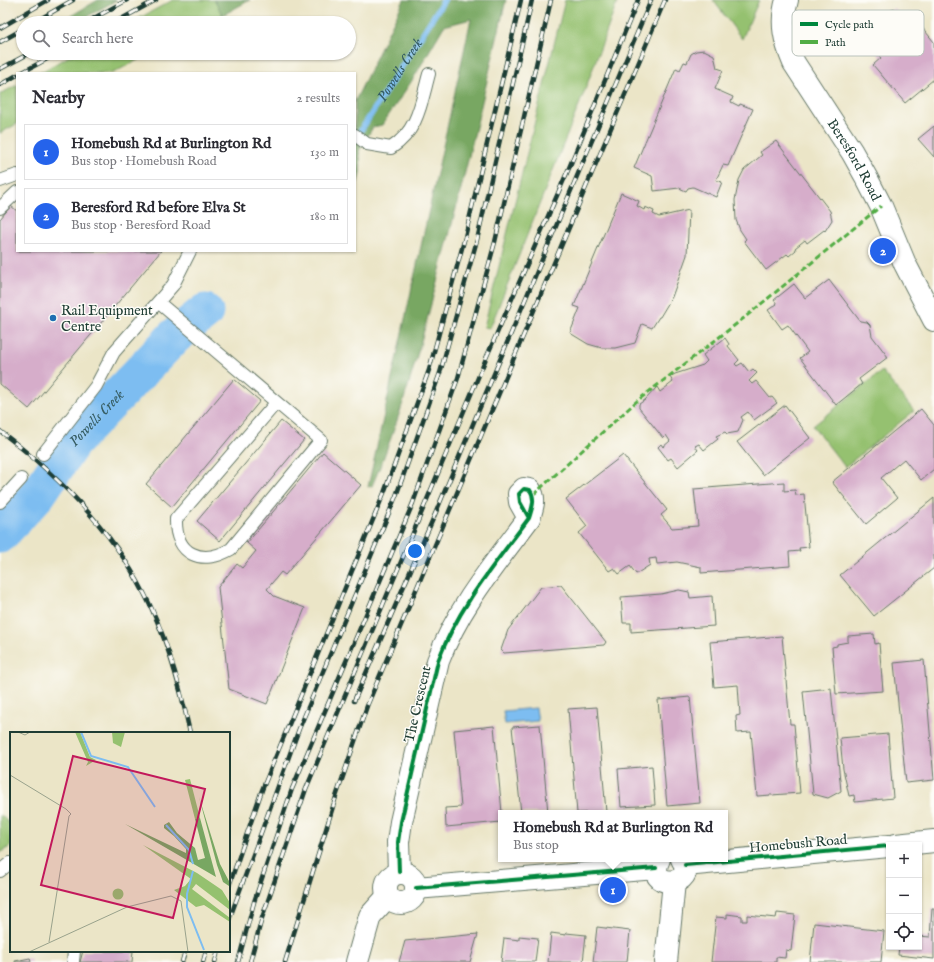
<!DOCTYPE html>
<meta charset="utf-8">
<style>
:root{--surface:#fff;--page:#f2f2f3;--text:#2b2b33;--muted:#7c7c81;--line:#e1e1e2;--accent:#2563eb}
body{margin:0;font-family:"IM FELL English",serif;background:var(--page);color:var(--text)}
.controls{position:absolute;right:12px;bottom:12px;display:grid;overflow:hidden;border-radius:0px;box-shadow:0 1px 3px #0004}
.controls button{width:36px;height:36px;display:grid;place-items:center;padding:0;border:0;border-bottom:1px solid var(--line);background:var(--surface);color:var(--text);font:20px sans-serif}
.you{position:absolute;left:415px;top:551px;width:14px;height:14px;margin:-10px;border:3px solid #fff;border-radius:50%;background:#1a73e8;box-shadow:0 0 0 6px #1a73e833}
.badge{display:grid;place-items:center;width:26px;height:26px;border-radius:50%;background:var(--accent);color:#fff;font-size:13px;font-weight:700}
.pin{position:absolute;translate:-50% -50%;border:2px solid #fff;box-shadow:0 1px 4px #0006}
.popup{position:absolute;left:498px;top:810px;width:230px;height:52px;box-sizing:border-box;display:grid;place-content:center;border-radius:0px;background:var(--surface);filter:drop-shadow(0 1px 3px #0005);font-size:13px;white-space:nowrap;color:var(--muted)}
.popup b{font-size:15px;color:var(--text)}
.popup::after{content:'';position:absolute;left:50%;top:100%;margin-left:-8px;border:8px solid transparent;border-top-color:var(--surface)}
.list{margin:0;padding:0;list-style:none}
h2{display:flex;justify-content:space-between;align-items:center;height:52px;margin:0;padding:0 16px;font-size:17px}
h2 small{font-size:13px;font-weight:400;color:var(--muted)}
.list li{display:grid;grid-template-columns:26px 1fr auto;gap:12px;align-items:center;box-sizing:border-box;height:56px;margin:0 8px 8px;padding:0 8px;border:1px solid var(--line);border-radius:0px}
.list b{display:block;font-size:15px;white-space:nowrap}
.list p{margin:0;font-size:13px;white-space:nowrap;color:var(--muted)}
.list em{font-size:13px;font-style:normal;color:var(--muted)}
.icon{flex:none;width:22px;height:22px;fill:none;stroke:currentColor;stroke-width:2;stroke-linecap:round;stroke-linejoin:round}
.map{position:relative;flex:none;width:934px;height:962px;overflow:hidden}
.search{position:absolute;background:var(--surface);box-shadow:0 1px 3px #0004;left:16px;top:16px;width:340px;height:44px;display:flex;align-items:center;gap:10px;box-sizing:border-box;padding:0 14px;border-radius:22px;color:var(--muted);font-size:15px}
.panel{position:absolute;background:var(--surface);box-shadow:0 1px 3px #0004;left:16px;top:72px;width:340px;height:180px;border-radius:0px}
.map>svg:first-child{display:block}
.green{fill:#95c16f;stroke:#5a7f52}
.forest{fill:#78a762;stroke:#4c724b}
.water{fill:#7dbdf1;stroke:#4e7d92}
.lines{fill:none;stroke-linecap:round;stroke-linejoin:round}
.stream{stroke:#7dbdf1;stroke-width:6}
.river{stroke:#7dbdf1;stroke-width:37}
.building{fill:#d6adca}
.lane-casing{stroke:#667867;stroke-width:14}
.street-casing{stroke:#667867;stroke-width:24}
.secondary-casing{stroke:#667867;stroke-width:24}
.lane{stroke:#fff;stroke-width:12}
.street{stroke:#fff;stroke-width:22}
.secondary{stroke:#fff;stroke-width:22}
.rail-casing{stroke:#1f3d34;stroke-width:4.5}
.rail{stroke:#fdfcf7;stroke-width:3;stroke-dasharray:9;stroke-linecap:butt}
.quiet{stroke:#52ad45;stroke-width:3;stroke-dasharray:6 3;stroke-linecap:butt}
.cycleway-casing{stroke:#fdfcf7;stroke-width:6}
.cycleway{stroke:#00873e;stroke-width:4}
.poi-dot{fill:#1f6fb2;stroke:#fdfcf7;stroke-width:1.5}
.labels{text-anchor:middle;stroke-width:3;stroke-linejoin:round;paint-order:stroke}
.street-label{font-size:14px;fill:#1f3d34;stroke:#fdfcf7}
.poi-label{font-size:14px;fill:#1f3d34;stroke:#fdfcf7;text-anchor:start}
.water-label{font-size:15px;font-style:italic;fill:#365d63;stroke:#fdfcf7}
.inset-river{fill:none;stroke:#7dbdf1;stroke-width:2}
.inset-road{fill:none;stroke:#99a28c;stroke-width:1}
.view{fill:#c2185b;fill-opacity:0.15;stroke:#c2185b;stroke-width:2}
.inset-edge{fill:none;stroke:#1f3d34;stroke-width:2}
.key{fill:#fdfcf7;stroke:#bac3bc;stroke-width:1}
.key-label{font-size:11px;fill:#1f3d34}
</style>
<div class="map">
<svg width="934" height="962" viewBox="0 0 934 962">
<rect width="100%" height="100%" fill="#fdfcf7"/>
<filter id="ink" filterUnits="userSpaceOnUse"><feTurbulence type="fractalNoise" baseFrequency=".025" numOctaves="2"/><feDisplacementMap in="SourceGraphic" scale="8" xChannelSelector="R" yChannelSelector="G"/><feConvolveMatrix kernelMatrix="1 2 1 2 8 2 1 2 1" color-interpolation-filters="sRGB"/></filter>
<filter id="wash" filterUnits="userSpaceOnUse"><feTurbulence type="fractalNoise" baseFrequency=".012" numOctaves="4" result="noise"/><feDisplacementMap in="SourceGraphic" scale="16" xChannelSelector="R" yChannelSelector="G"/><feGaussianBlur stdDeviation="0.9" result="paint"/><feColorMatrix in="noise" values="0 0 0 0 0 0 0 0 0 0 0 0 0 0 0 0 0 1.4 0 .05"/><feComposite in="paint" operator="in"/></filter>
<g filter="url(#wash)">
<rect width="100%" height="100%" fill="#ebe5c7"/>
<path class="green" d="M 173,0 L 214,0 L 223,15 L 207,23 L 130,23 Z
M 565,0 L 618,0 L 585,90 L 490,328 L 484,327 Z
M 713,0 L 759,0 L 742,39 Z
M 75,53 L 151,53 L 113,73 L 39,73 Z
M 17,85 L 17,124 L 0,133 L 0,94 Z
M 882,371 L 914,411 L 845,467 L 813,426 Z
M 0,814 L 11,825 L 11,846 L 0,853 Z"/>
<path class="forest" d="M 98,0 L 117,0 L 75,23 L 63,23 L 62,21 Z
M 214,0 L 250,0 L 223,15 Z
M 404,0 L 506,0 C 485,90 464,180 440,270 C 421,343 402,417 372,486 L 368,487 L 471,19 L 444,26 L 413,79 L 382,125 L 373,127 L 359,151 C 362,164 361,177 355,188 L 355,101 Z"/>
<path class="water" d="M 536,708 L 538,721 L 505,724 L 503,711 Z"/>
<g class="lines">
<path class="stream" id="s1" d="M 356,138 L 444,0"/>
<path class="river" id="s2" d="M 0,535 L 38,494 L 73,442 L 175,336 L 205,312"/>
</g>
<g id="blocks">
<path class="building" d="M 894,8 L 914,32 L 921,26 L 934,42 L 934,79 L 905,103 L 873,65 L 881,58 L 861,35 Z
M 704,50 L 714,55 L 717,68 L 723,70 L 715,89 L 733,97 L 731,102 L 739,106 L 740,104 L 753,109 L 728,166 L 723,165 L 716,180 L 722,182 L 716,197 L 693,187 L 688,188 L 686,191 L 679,188 L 654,191 L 652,176 L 634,168 L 676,68 L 680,70 L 684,62 L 687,63 L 691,54 L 696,51 Z
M 934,126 L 934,157 L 918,139 Z
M 776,141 L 830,211 L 832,220 L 825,231 L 824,230 L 807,243 L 805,240 L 795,248 L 796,250 L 789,256 L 787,254 L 766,270 L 744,241 L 746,239 L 740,230 L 736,220 L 735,200 L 739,180 L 744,170 L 762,155 L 760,152 Z
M 621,193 L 639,201 L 637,206 L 644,210 L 645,207 L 654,211 L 653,214 L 659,217 L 689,210 L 687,255 L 672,297 L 660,317 L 659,317 L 652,328 L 642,324 L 635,343 L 615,348 L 602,348 L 588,344 L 570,333 L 580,308 L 574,306 Z
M 11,206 L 17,211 L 17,251 L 161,251 L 29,409 L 0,384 L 0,219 Z
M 829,280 L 860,321 L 867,322 L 870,325 L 872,336 L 888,357 L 859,379 L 862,384 L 836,405 L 800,358 L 808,352 L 788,325 L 782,329 L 768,310 L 777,304 L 774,300 L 794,284 L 805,298 Z
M 725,338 L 729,344 L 728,346 L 739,360 L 735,364 L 737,366 L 742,363 L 749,372 L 753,369 L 757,373 L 749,381 L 752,384 L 756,381 L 770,398 L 772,397 L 777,403 L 754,420 L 748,412 L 741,417 L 743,420 L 738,432 L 727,434 L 725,432 L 716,436 L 718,439 L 704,450 L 699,444 L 695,446 L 698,450 L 678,467 L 671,458 L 668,460 L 658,447 L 661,444 L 663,447 L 670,441 L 666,435 L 663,438 L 639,408 L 639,404 L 645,400 L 657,387 L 660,392 L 673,382 L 670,377 L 675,374 L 703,365 L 707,361 L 703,355 Z
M 234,379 L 260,401 L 172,507 L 146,484 Z
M 785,405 L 810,438 L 763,475 L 737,442 Z
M 921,409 L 934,425 L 934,469 L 921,480 L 904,459 L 881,478 L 897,498 L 866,524 L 832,482 Z
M 281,421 L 304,440 L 220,541 L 197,521 Z
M 323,452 L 361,485 L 285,575 L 281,572 L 267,589 L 274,596 L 305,608 L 267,704 L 229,689 L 218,587 L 237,564 L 242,568 L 256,551 L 247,543 Z
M 623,455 L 667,510 L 661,515 L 672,528 L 698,526 L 694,489 L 784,482 L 784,491 L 795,490 L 796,495 L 804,494 L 809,547 L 799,548 L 800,551 L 789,552 L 790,566 L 701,573 L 701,567 L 677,562 L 657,564 L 656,558 L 649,559 L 650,565 L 636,574 L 630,566 L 619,574 L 614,568 L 609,571 L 579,533 L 587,526 L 566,499 Z
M 934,498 L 934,568 L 874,616 L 840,575 Z
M 561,585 L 606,642 L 604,645 L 504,653 L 501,650 L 508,630 L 541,587 Z
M 679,590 L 689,592 L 690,598 L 712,596 L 714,626 L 631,632 L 631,623 L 623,623 L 621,597 L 661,594 Z
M 874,634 L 875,644 L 879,643 L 883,691 L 836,694 L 832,647 L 837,646 L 837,644 L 848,642 L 848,636 Z
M 782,636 L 790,724 L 794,724 L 800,793 L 757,796 L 751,732 L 737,733 L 736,716 L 740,715 L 738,685 L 714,687 L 710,642 Z
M 924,660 L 934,780 L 906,783 L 894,663 Z
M 831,688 L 841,791 L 828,798 L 813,794 L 803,691 Z
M 690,697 L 700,803 L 667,806 L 658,700 Z
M 597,707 L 606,812 L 577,813 L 568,709 Z
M 540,725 L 548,813 L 521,813 L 512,727 Z
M 494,726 L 502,813 L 501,822 L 446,827 L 445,808 L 461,807 L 454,730 Z
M 888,734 L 893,798 L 855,802 L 854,795 L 849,796 L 843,769 L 840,738 Z
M 652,766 L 655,805 L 621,807 L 618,769 Z
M 932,909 L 934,909 L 934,959 L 898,955 L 899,947 L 919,947 L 919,936 L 930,937 Z
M 777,913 L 795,915 L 791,951 L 786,950 L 785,958 L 776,957 L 776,962 L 711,962 L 716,917 L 727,918 L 727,914 L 742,916 L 742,921 L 747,921 L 747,915 L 776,918 Z
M 814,923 L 884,931 L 881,962 L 810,962 Z
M 597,927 L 630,931 L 627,962 L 593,962 Z
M 551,933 L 566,935 L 566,933 L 586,935 L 583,962 L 548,962 Z
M 478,934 L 470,962 L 399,962 L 405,941 Z
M 519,936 L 538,938 L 535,962 L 501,962 L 504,938 L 519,940 Z
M 83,951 L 133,951 L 132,962 L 80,962 Z
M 30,958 L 31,962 L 15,962 L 15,961 Z"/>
</g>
</g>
<g filter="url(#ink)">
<use href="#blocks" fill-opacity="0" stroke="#667867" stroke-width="1"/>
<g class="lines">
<g class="lane-casing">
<path id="lane" d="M 355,135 L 367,144 L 391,148 C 418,131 421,103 429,74
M 0,181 L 17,175
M 0,208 L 17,192
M 158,302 L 321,440 L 231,549 C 202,566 175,555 176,519 L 276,403
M 43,454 L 96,386 L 114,352 L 173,285 L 190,251
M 0,502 L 21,479
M 0,871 L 10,863
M 73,962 L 74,951"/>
</g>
<g class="street-casing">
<path id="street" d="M 399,872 L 398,842 L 401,822 L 438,661 C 459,606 494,565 529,518 L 520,502 L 519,494 L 524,489 L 530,490 C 536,499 532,508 529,518
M 666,962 L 674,882"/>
</g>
<g class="secondary-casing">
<g id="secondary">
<path id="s3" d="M 787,0 C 780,23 785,42 794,63 L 852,152 L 866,177 L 881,206 L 905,264 L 934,320"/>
<path d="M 896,845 L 934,841"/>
<path d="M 659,859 C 643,891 700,887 682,859"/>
<path d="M 685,865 L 889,846"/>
<circle cx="401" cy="888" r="15"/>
<path d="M 416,888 L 656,868"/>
<path d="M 357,962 L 370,916 L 388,896"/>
</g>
</g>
<use href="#lane" class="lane"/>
<use href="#street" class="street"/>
<use href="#secondary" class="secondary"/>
<g class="rail-casing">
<path id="rail" d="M 33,23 L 73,0
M 85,23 L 127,0
M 114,23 L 156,0
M 0,28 L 48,0
M 0,42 L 23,29
M 0,69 L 30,53
M 21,73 L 58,53
M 0,85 L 17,75
M 0,431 C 56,474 112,530 144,593 C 167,637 180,685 190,733
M 354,701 L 436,512 L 651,0
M 229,886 L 262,790 L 384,493 L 429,370 L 465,237 L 521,0
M 229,920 L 299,729 L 396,496 L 440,373 L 477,240 L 532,0
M 182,962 L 185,951
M 203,962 L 206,951
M 215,962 L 218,951
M 238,962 L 254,902 L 292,789 L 413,503 L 458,378 L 495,242 L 551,0
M 250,962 L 262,918 L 306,789 L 487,356 L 569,168 L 638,0
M 285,962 L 335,800 L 367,706 L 665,0"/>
</g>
<use href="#rail" class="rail"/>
<path class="quiet" d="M 533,495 L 637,401 L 744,318 L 881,206"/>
<g class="cycleway-casing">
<path id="cycleway" d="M 685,865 L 889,846
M 399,872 L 398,842 L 401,822 L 438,661 C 459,606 494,565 529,518 L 520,502 L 519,494 L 524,489 L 530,490 C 536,499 532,508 529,518
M 416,888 L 656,868"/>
</g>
<use href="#cycleway" class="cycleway"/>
</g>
</g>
<circle class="poi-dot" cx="53" cy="318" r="4"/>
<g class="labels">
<g class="street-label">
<text dy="5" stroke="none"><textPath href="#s3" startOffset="179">Beresford Road</textPath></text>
<text transform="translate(417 704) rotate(-77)" y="5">The Crescent</text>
<text transform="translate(798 843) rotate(-5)" y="5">Homebush Road</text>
</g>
<g class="poi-label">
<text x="61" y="315">Rail Equipment<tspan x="61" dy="16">Centre</tspan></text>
</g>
<g class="water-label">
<text dy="5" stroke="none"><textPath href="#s1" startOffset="81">Powells Creek</textPath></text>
<text dy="5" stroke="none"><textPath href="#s2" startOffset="152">Powells Creek</textPath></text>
</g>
</g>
<g transform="translate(10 732)">
<rect width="220" height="220" fill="#ebe5c7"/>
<path d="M 65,0 L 70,0 L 80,25 L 86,28 L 76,34 L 78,30 ZM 102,0 L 115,0 L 111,15 L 103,11 ZM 180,47 L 190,86 L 185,87 L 175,48 ZM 133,113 L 187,141 L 212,158 L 220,171 L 220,178 L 186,152 L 182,157 L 220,186 L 220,190 L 194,173 L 186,175 L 164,158 L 175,154 L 181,147 ZM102.5 162a5.5 5.5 0 1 1 11 0a5.5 5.5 0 1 1-11 0Z" fill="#95c16f"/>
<path d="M 189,65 L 210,132 L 220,151 L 219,154 L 213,150 L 207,133 ZM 190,86 L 206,145 L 115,92 L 176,121 L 176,117 L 164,104 L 154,96 L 154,93 L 159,90 L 167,101 L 185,116 L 188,128 L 195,126 L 185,87 Z" fill="#78a762"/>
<path class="inset-river" d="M 71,0 L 81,24 L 118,35 L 145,75M 156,93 L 179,118 L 183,132M 183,139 L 177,162 L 177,175 L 194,218"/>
<path class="inset-road" d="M 8,0 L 15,3 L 20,0M 0,43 L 56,77 L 61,82 L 59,84M 39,210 L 59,84M 19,220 L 117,175 L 161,164 L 171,169 L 178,220"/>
<path class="view" d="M 63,24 L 195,57 L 163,186 L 31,153 Z"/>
<rect width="220" height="220" class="inset-edge"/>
</g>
<rect x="792" y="10" width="132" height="46" rx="6" class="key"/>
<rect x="800" y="22" width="18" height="4" fill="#00873e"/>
<rect x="800" y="40" width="18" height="4" fill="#52ad45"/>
<g class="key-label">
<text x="825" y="28">Cycle path</text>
<text x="825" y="46">Path</text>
</g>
</svg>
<div class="controls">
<button>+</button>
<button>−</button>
<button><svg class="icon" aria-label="locate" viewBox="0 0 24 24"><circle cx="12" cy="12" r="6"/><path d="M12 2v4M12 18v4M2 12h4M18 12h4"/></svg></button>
</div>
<div class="you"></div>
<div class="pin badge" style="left:613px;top:890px">1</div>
<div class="popup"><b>Homebush Rd at Burlington Rd</b>Bus stop</div>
<div class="pin badge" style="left:883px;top:251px">2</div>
<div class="search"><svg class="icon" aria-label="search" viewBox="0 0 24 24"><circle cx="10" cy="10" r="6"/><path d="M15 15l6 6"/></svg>Search here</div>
<section class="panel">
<h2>Nearby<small>2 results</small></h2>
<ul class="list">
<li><span class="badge">1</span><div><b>Homebush Rd at Burlington Rd</b><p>Bus stop · Homebush Road</p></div><em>130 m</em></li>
<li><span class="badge">2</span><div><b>Beresford Rd before Elva St</b><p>Bus stop · Beresford Road</p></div><em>180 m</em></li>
</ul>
</section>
</div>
